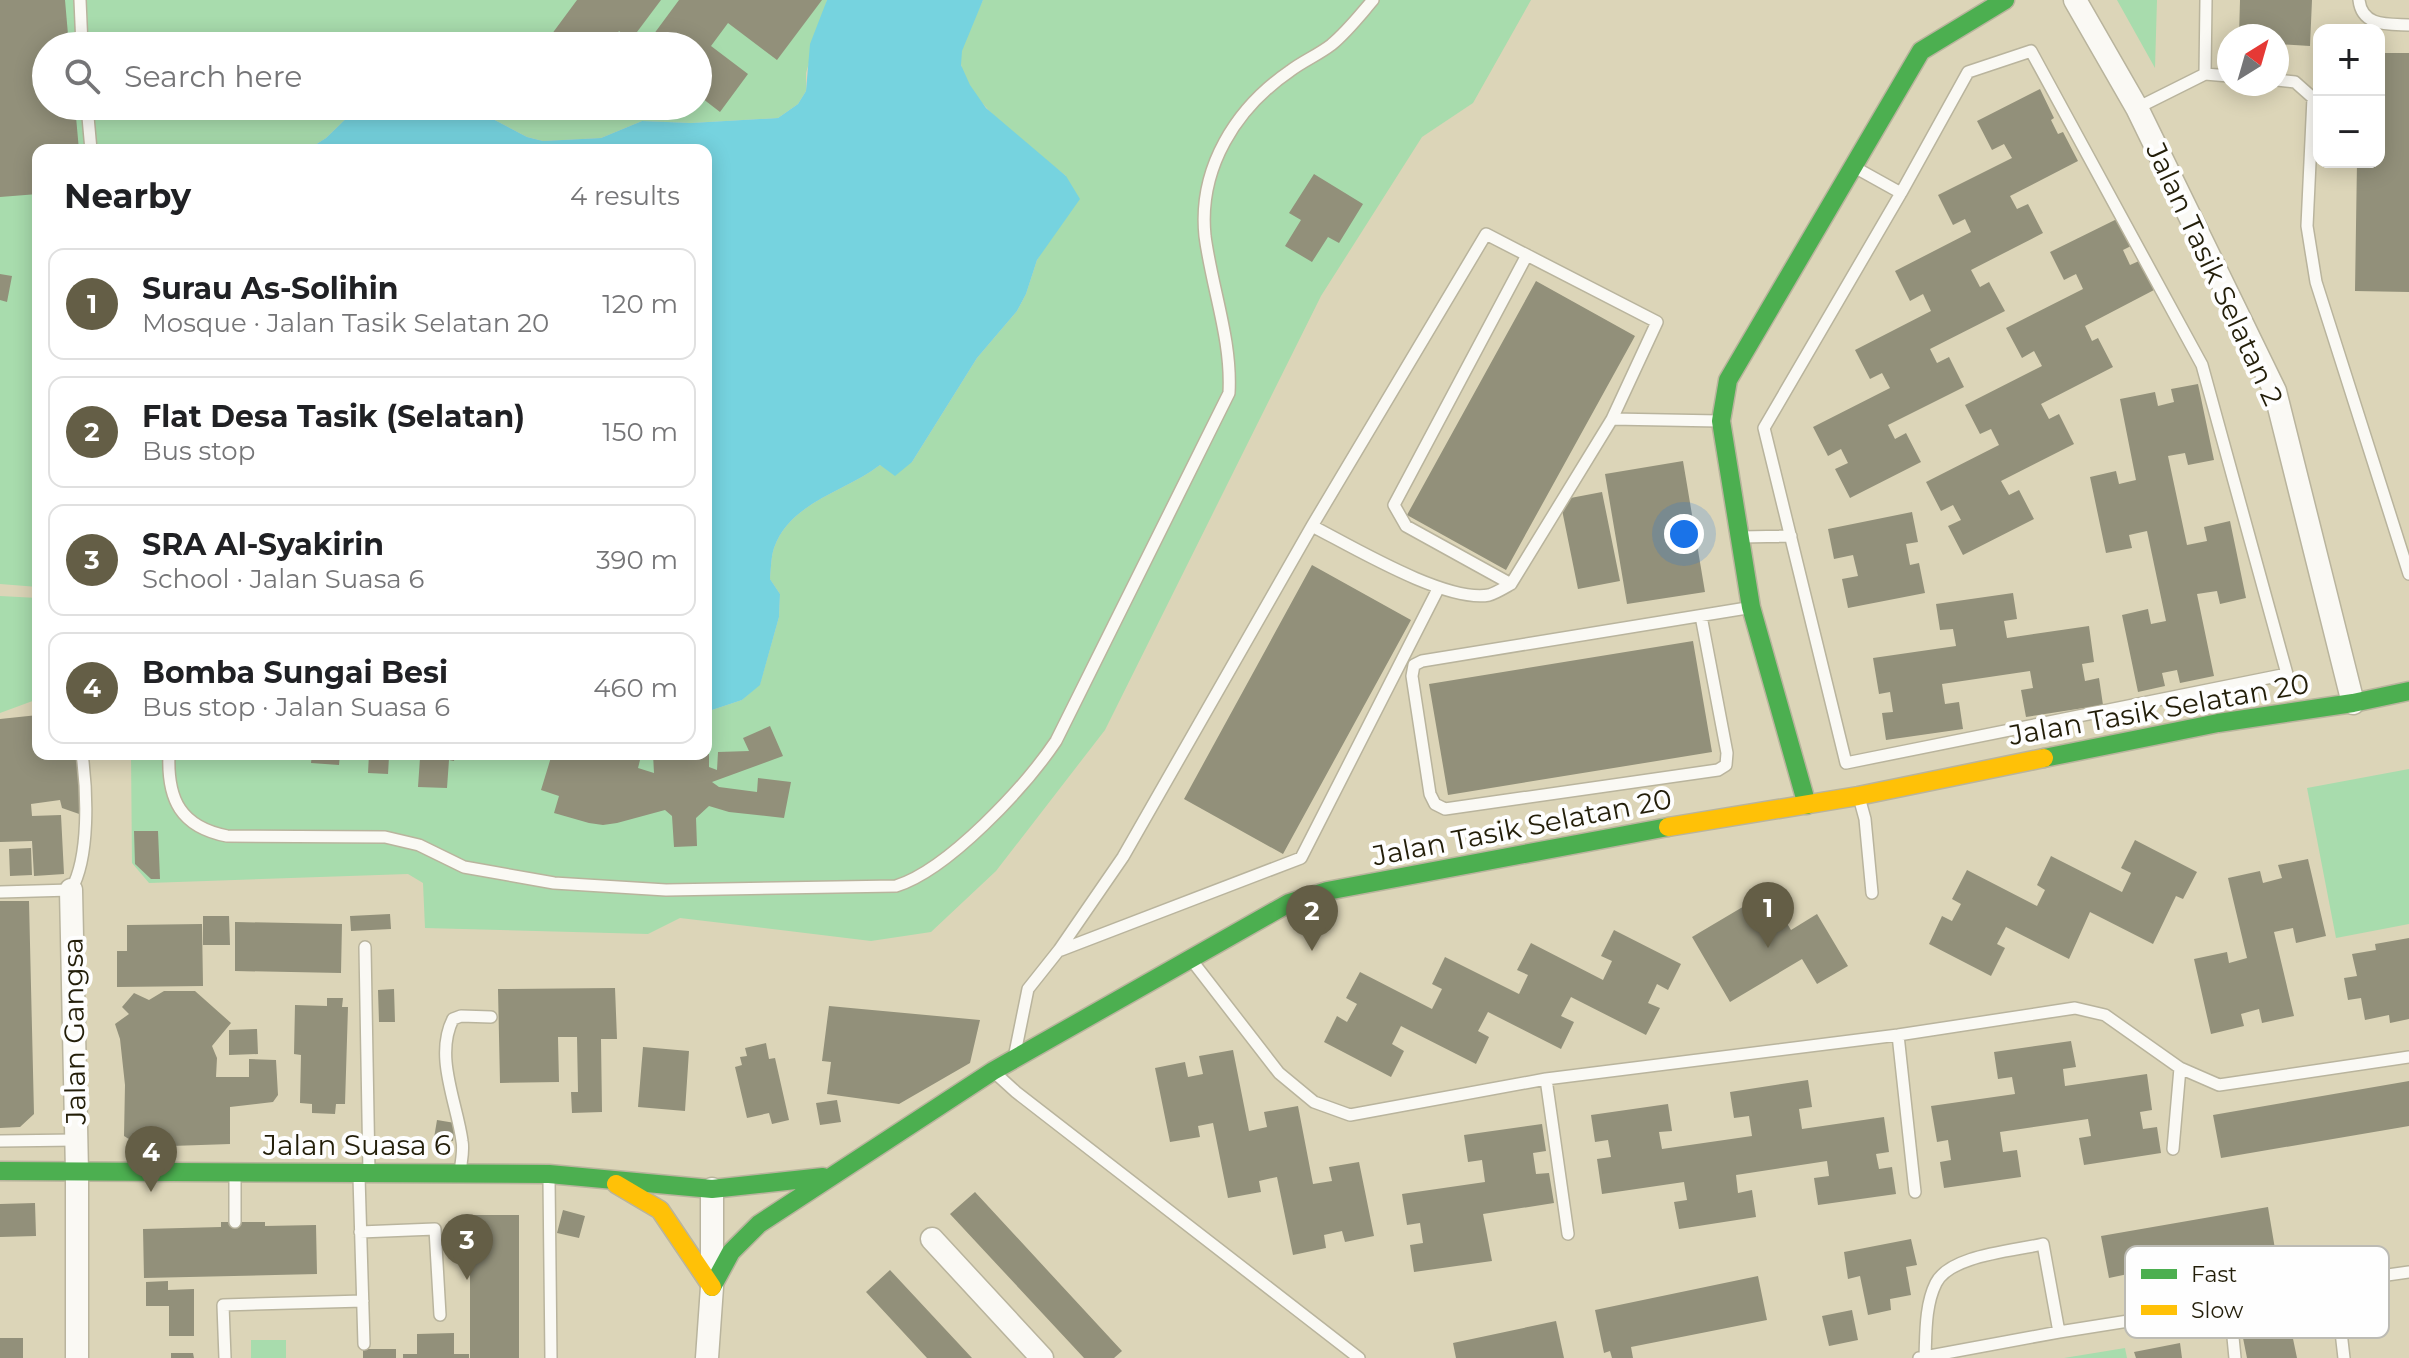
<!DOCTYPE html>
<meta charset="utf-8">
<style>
:root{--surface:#fff;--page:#f2f2f2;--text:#202124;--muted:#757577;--line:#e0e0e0;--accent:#645e46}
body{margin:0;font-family:Montserrat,sans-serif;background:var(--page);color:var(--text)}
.controls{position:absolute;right:24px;top:24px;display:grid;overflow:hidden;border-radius:16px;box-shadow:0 4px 20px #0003}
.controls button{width:72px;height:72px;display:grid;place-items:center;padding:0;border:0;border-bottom:2px solid var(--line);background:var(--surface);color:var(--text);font:40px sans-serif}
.compass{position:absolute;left:2217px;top:24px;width:72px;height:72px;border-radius:50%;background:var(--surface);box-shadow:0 4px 20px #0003;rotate:37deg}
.you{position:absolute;left:1684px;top:534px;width:28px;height:28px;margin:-20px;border:6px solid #fff;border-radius:50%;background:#1a73e8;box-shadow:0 0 0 12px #1a73e833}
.badge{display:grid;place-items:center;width:52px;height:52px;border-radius:50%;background:var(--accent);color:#fff;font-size:26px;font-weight:700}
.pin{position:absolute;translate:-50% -66px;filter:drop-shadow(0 2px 4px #0008)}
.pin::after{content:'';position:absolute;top:42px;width:28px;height:24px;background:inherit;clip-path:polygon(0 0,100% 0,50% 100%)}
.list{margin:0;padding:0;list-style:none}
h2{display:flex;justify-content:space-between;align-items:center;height:104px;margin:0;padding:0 32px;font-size:34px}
h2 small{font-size:26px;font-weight:400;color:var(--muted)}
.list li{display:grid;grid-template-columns:52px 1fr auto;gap:24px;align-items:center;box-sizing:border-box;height:112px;margin:0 16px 16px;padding:0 16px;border:2px solid var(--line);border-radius:16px}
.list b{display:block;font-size:30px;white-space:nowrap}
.list p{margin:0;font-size:26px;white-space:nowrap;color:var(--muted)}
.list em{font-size:26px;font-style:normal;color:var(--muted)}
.icon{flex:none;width:44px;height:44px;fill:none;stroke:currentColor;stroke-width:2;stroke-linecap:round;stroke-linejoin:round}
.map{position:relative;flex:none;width:2409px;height:1358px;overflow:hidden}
.search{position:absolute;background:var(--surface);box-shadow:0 4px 20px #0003;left:32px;top:32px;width:680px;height:88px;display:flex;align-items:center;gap:20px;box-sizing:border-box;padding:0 28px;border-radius:44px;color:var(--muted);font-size:30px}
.panel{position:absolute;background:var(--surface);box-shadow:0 4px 20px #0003;left:32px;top:144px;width:680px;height:616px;border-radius:16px}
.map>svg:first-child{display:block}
.green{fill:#a8dcad}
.water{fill:#76d3df}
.building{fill:#92907a}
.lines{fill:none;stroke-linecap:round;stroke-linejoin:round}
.lane-casing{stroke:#b9b49d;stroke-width:14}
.street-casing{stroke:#b9b49d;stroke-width:25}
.fast-casing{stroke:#b9b49d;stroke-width:21}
.slow-casing{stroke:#b9b49d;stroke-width:21}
.lane{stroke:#faf9f4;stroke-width:11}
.street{stroke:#faf9f4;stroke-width:22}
.fast{stroke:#4caf50;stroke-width:18}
.slow{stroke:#ffc107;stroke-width:18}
.labels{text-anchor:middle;stroke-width:8;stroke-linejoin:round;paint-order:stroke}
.street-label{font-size:28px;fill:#231e09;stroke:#fefefe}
.key{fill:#fefefe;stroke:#bcbbb4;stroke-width:2}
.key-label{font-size:22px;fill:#231e09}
</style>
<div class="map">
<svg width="2409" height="1358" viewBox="0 0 2409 1358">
<rect width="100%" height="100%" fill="#dcd5b8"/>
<path class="green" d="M 0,0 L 827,0 L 806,73 L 806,91 L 798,104 L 778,118 L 691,123 L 642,121 L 601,138 L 543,141 L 527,137 L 468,106 L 698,106 L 698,46 L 46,46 L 46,106 L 359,106 L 326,138 L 307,150 L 38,150 L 38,587 L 0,584 Z
M 983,0 L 1531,0 L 1473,103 L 1422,137 L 1321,296 L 1105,730 L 996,871 L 931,932 L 871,941 L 680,918 L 648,934 L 425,928 L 423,883 L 408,874 L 149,883 L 132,863 L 131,754 L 706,754 L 706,712 L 742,700 L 760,684 L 779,617 L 780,594 L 770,579 C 771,569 771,557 774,548 C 790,502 845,492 880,465 L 887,469 L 912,462 L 977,358 L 1017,311 L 1026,294 L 1037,260 L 1048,242 L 1066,176 C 1037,152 966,103 961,64 C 958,44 975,17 983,0 Z
M 2117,0 L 2157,0 L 2155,68 Z
M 0,596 L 38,598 L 38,699 L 0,713 Z
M 2409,769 L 2409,924 L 2336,938 L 2307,788 Z
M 251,1340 L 286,1340 L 286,1358 L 251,1358 Z
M 2125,1348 L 2127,1358 L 2064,1358 Z"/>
<path class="water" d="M 827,0 L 983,0 L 962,51 L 961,65 L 970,85 L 986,108 L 1066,176 L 1080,199 L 1037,260 L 1026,294 L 1017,311 L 977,358 L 912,462 L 895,476 L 880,465 C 845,492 790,502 774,548 C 771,557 771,569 770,579 L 780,594 L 779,617 L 760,685 L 742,700 L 706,712 L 706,150 L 307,150 L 326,138 L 359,106 L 468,106 L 527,137 L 543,141 L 601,138 L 642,121 L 691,123 L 778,118 L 798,104 L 806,91 L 810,44 Z"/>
<path class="building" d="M 0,0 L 65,0 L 69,46 L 46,46 L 46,106 L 75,106 L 79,150 L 38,150 L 38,194 L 0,197 Z
M 577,0 L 661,0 L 631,40 L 619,31 L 608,46 L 543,46 Z
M 679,0 L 822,0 L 777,60 L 728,23 L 711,46 L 748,74 L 720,112 L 698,95 L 698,46 L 645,46 Z
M 2240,0 L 2312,0 L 2310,46 L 2277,44 L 2277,36 L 2239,36 Z
M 2379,53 L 2409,53 L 2409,292 L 2355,291 L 2357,162 L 2379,162 Z
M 2040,89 L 2054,118 L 2051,120 L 2058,134 L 2063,132 L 2078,161 L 2010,196 L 2017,209 L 2028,204 L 2043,233 L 1971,270 L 1980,287 L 1989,282 L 2005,311 L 1930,349 L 1937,363 L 1949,357 L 1964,387 L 1888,425 L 1895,439 L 1906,433 L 1921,462 L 1850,498 L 1835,469 L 1848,463 L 1841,449 L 1828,456 L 1813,427 L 1890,388 L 1882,373 L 1870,379 L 1855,350 L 1931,311 L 1923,294 L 1910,301 L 1895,271 L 1971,232 L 1965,219 L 1953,225 L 1938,195 L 2012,158 L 2004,144 L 1992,150 L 1977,121 Z
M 1314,174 L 1363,204 L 1339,243 L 1328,237 L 1312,262 L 1285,246 L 1301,220 L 1289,213 Z
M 2119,218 L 2133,245 L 2123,250 L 2130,265 L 2139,261 L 2154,290 L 2085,326 L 2092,341 L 2098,338 L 2113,367 L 2041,404 L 2049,419 L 2059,414 L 2074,444 L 2001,481 L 2009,495 L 2019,490 L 2034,519 L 1963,555 L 1948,526 L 1961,520 L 1953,505 L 1941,511 L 1926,482 L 1999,445 L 1991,429 L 1980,434 L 1965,405 L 2042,366 L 2034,351 L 2022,358 L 2006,328 L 2083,289 L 2076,274 L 2064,280 L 2050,252 Z
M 0,274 L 12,276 L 7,302 L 0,300 Z
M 1536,281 L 1635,336 L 1506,570 L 1407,515 Z
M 2198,384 L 2214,460 L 2188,465 L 2185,453 L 2168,456 L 2187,545 L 2207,541 L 2204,527 L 2230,521 L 2246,598 L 2220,604 L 2217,591 L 2197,594 L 2214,676 L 2180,683 L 2177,670 L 2162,673 L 2165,686 L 2138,692 L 2122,615 L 2148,609 L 2151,624 L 2166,621 L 2147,531 L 2129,535 L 2132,548 L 2106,553 L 2090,477 L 2116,471 L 2119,484 L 2136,480 L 2120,399 L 2155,392 L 2158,406 L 2174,402 L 2171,389 Z
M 1683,461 L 1705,592 L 1627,604 L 1605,474 Z
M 1602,492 L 1620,581 L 1578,589 L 1560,500 Z
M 1912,512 L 1918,542 L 1906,544 L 1910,565 L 1919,563 L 1925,593 L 1848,608 L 1842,579 L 1858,576 L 1853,555 L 1834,559 L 1828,529 Z
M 1312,565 L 1411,620 L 1283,854 L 1184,799 Z
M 2013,593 L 2017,619 L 2004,621 L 2007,638 L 2089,626 L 2094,662 L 2082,664 L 2085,681 L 2099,678 L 2103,705 L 2026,717 L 2021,690 L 2033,688 L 2030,671 L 1942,684 L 1945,704 L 1959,702 L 1963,729 L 1886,740 L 1882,713 L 1893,712 L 1890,692 L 1879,694 L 1873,658 L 1956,646 L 1953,629 L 1940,630 L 1936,604 Z
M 1693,641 L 1712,752 L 1448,795 L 1429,684 Z
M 38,715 L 38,754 L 78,754 L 82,815 L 62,808 L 60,800 L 31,804 L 32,816 L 61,815 L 64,874 L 34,876 L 32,841 L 0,842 L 0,719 Z
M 770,726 L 783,756 L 712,782 L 719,787 L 757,792 L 758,778 L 791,782 L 784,818 L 729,812 L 709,806 L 696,818 L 697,846 L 674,847 L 672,816 L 665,810 L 617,823 L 603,825 L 589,823 L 554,813 L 559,796 L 541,790 L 552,754 L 617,754 L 640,760 L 638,768 L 654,773 L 653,754 L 709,754 L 709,767 L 717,770 L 718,752 L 749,751 L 743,738 Z
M 312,754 L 340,754 L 339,765 L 311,763 Z
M 369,754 L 455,754 L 454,761 L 449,760 L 447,788 L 418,787 L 420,758 L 389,757 L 388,774 L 368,773 Z
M 134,831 L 158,831 L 160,879 L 151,879 L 135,864 Z
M 2135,840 L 2197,872 L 2183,899 L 2176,896 L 2153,944 L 2090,912 L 2069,959 L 2006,927 L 1997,944 L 2005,948 L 1991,976 L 1929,944 L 1942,916 L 1952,921 L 1961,904 L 1952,899 L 1967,870 L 2037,906 L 2045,890 L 2037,885 L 2051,856 L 2122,892 L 2131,873 L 2121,868 Z
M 31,848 L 32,875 L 10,876 L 9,849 Z
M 2308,859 L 2326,936 L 2296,943 L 2293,928 L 2274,932 L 2294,1016 L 2262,1023 L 2259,1009 L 2241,1014 L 2244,1026 L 2211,1034 L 2194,959 L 2227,952 L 2229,963 L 2247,958 L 2228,878 L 2260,871 L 2263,883 L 2282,878 L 2278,865 Z
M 1768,892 L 1791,930 L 1817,914 L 1848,966 L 1817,984 L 1802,959 L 1730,1002 L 1692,937 Z
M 0,901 L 29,901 L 34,1114 L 20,1127 L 0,1128 Z
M 390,914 L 391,929 L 351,931 L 350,916 Z
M 203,916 L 229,916 L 230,945 L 203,945 Z
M 235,922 L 342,924 L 341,973 L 235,971 Z
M 202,924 L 203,986 L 117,987 L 117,951 L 127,951 L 127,925 Z
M 1614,930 L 1681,964 L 1668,990 L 1657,984 L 1648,1003 L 1660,1008 L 1646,1035 L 1571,997 L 1561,1016 L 1574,1022 L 1561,1049 L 1488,1012 L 1478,1031 L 1489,1037 L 1476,1064 L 1401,1026 L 1392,1044 L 1404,1051 L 1391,1077 L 1324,1042 L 1337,1016 L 1347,1022 L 1357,1004 L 1346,998 L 1360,972 L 1432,1009 L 1442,989 L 1432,984 L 1445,957 L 1519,994 L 1528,975 L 1517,970 L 1531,943 L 1603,980 L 1612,961 L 1601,956 Z
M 2409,938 L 2409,1019 L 2390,1023 L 2389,1015 L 2365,1020 L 2361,998 L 2348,1000 L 2344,978 L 2357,976 L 2352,954 L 2376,950 L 2375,944 Z
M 615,988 L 617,1039 L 601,1039 L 602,1112 L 572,1113 L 571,1092 L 578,1092 L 577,1037 L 558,1037 L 559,1082 L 500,1083 L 498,989 Z
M 394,989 L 395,1022 L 379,1022 L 378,990 Z
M 164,991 L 195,991 L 231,1023 L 212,1046 L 217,1058 L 216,1077 L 249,1077 L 249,1059 L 276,1060 L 278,1095 L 273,1102 L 230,1107 L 230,1144 L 142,1147 L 124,1136 L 125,1085 L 120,1039 L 115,1024 L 129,1014 L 122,1007 L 134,993 L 149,1000 Z
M 327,998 L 343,998 L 342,1007 L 348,1007 L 345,1104 L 336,1104 L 335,1114 L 312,1113 L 312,1104 L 300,1103 L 301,1055 L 294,1054 L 295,1005 L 327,1006 Z
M 829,1006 L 980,1020 L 970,1063 L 899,1104 L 827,1094 L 831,1062 L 822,1061 Z
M 257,1029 L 258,1054 L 229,1055 L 229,1030 Z
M 2071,1041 L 2076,1067 L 2063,1069 L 2065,1086 L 2147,1074 L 2152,1110 L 2140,1112 L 2143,1129 L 2157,1127 L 2161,1153 L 2084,1165 L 2079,1138 L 2091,1136 L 2088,1119 L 2000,1132 L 2003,1152 L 2017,1150 L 2021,1177 L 1944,1188 L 1940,1162 L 1951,1160 L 1948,1140 L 1937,1142 L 1931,1106 L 2015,1094 L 2012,1077 L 1998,1079 L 1994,1052 Z
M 766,1043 L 769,1059 L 775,1058 L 789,1120 L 772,1124 L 769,1113 L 747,1118 L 735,1067 L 742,1065 L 740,1057 L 747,1056 L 745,1048 Z
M 643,1047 L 689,1051 L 685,1111 L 638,1107 Z
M 1233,1050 L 1249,1131 L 1267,1127 L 1264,1112 L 1298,1106 L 1313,1184 L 1332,1181 L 1329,1167 L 1359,1162 L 1374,1236 L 1345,1242 L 1342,1231 L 1324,1235 L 1326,1248 L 1293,1255 L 1277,1177 L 1259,1181 L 1261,1192 L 1228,1198 L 1213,1123 L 1198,1126 L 1200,1137 L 1170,1142 L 1155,1068 L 1185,1062 L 1188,1077 L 1203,1074 L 1199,1056 Z
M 1808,1080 L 1812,1107 L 1799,1109 L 1802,1129 L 1884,1117 L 1889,1152 L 1876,1154 L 1879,1169 L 1892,1167 L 1896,1194 L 1818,1205 L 1814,1178 L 1829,1176 L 1827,1161 L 1736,1175 L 1738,1193 L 1752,1190 L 1756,1217 L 1679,1229 L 1674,1202 L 1687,1200 L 1684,1182 L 1602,1194 L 1597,1159 L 1611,1157 L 1608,1140 L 1595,1142 L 1591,1115 L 1668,1104 L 1672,1131 L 1659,1132 L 1662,1149 L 1752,1136 L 1749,1116 L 1734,1118 L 1730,1092 Z
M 2409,1081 L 2409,1126 L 2221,1158 L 2213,1115 Z
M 837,1100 L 841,1122 L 820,1125 L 816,1103 Z
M 437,1120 L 455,1123 L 453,1141 L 434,1138 Z
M 1542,1124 L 1546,1151 L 1533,1153 L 1536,1174 L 1549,1173 L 1554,1203 L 1483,1214 L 1492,1261 L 1414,1272 L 1410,1245 L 1423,1243 L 1420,1223 L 1407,1225 L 1402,1194 L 1485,1182 L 1482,1160 L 1468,1162 L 1464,1135 Z
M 975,1192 L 1122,1351 L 1114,1358 L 1084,1358 L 950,1214 Z
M 35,1203 L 36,1236 L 0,1237 L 0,1204 Z
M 2268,1207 L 2275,1249 L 2252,1253 L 2256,1271 L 2238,1274 L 2235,1256 L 2147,1271 L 2150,1289 L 2131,1292 L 2128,1274 L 2109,1278 L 2101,1236 Z
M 563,1210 L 585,1216 L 579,1238 L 557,1233 Z
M 470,1215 L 519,1215 L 519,1358 L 470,1358 Z
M 221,1222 L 265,1222 L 265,1226 L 316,1225 L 317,1274 L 144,1278 L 143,1229 L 221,1227 Z
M 1911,1239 L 1917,1265 L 1906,1267 L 1911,1295 L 1890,1299 L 1891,1310 L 1868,1315 L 1860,1276 L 1848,1279 L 1844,1252 Z
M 890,1270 L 972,1358 L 927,1358 L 866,1292 Z
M 1758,1276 L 1767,1320 L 1631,1347 L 1633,1358 L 1612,1358 L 1610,1351 L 1604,1353 L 1595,1310 Z
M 168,1281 L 168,1290 L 194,1289 L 194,1336 L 169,1336 L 169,1306 L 146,1306 L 146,1282 Z
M 1852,1310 L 1858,1340 L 1829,1346 L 1822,1316 Z
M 1556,1321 L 1564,1358 L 1456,1358 L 1453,1343 Z
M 2291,1329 L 2297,1358 L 2247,1358 L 2243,1338 Z
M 454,1333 L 454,1354 L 469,1354 L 469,1358 L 403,1358 L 403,1354 L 417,1354 L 417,1334 Z
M 0,1338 L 23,1338 L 23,1358 L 0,1358 Z
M 2180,1343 L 2182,1358 L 2136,1358 L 2134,1352 Z
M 363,1349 L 396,1349 L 396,1358 L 363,1358 Z
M 171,1353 L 193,1353 L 194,1358 L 171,1358 Z"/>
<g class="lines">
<g class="lane-casing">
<path id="lane" d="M 80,0 L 82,46
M 2359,0 C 2362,27 2388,24 2409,25
M 2031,51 L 2202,365 L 2287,674 L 1846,763 L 1764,428 L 1901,193 L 1968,72 Z
M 2205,74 L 2206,0
M 2277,80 L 2295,82 L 2313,98 L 2307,226 L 2316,282 L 2409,574
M 87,106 L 91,150
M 2137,108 L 2205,74 L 2229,76
M 1856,168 L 1901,193
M 1612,419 L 1719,421
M 1741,537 L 1791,536
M 1511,584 L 1406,526 L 1394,505 L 1527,255
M 1701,616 L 1727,753 L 1726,765 L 1718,770 L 1445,809 L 1435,804 L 1430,794 L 1412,676 L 1414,665 L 1422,661 L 1747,608
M 169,754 C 167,800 181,827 227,836 L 385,837 L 419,845 L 464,867 L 554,883 L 666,890 L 896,886 C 948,870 1025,787 1056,741 L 1229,393 C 1232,340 1212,289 1205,236 C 1198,168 1236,108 1290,71 C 1303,61 1318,55 1331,45 C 1347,32 1360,15 1373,0
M 1859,797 L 1865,819 L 1872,893
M 0,892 L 71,890 C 90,857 87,791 82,754
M 365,947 L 369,1172
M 1061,950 L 1301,858 L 1438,589
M 1193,962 L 1279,1073 L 1314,1102 L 1350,1115 L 1546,1079 L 1898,1035 L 2075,1008 L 2105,1015 L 2180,1068 L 2219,1085 L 2409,1057
M 1898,1035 L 1915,1192
M 1015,1053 L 1028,989 L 1059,950 L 1123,857 L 1312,526 L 1486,234 L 1657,322 L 1612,419 L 1511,584 C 1504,588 1496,593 1489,595 C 1446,603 1353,547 1312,526
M 994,1072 L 1016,1092 L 1359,1358
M 1546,1079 L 1568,1234
M 0,1141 L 76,1140
M 2173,1149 L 2180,1068
M 460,1172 C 461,1162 464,1151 462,1141 C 457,1103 434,1056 453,1019 L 461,1016 L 491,1017
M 235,1175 L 235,1222
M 359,1177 L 364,1344
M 549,1179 L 551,1358
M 360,1232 L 435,1229 L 440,1315
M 2336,1288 L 2344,1358
M 2230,1306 L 2235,1358
M 1925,1357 C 1926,1333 1925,1305 1936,1283 C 1950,1255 2014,1251 2043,1244 L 2059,1332
M 225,1358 L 223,1305 L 363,1301
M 1919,1358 L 2059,1332 L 2336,1288 L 2345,1281 L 2409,1272"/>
</g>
<g class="street-casing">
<path id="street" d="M 2075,0 L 2137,108 L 2275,391 L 2353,703
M 71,890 L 77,1172 L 77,1358
M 932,1239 L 1042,1358
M 707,1358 L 712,1287 L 712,1189"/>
</g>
<g class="fast-casing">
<path id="fast" d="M 2044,758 L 2218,723 L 2353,703 L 2409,691
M 1807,805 L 1751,607 L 1721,421 L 1728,380 L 1921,51 L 2005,0
M 0,1171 L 549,1174 L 712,1189 L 823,1177
M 712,1287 L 731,1252 L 759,1224 L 993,1071 L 1289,903 L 1327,891 L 1668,827"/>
</g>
<g class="slow-casing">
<path id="slow" d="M 1668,827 L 1858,796 L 2044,758
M 616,1184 L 660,1210 L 712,1287"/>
</g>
<use href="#lane" class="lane"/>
<use href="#street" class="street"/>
<use href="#fast" class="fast"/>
<use href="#slow" class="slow"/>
</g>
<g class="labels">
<g class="street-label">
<text transform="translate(2215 274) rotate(65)" y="10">Jalan Tasik Selatan 2</text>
<text transform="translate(2159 709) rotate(-10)" y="10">Jalan Tasik Selatan 20</text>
<text transform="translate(1522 827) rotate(-11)" y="10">Jalan Tasik Selatan 20</text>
<text transform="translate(74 1031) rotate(-91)" y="10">Jalan Gangsa</text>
<text x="357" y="1155">Jalan Suasa 6</text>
</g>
</g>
<rect x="2125" y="1246" width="264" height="92" rx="12" class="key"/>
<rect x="2141" y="1269" width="36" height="10" fill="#4caf50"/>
<rect x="2141" y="1305" width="36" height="10" fill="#ffc107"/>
<g class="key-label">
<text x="2191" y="1282">Fast</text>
<text x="2191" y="1318">Slow</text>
</g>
</svg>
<div class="controls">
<button>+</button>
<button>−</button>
</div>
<svg class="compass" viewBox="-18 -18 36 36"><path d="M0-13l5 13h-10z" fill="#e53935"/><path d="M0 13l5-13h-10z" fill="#757577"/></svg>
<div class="you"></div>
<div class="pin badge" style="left:1768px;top:948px">1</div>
<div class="pin badge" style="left:1312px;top:951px">2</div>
<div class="pin badge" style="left:467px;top:1280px">3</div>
<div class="pin badge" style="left:151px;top:1192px">4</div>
<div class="search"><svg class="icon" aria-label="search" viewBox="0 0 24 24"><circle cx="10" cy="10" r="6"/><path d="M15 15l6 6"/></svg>Search here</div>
<section class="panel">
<h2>Nearby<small>4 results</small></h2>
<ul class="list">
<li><span class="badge">1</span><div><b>Surau As-Solihin</b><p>Mosque · Jalan Tasik Selatan 20</p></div><em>120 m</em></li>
<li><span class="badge">2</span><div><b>Flat Desa Tasik (Selatan)</b><p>Bus stop</p></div><em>150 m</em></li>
<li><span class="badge">3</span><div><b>SRA Al-Syakirin</b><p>School · Jalan Suasa 6</p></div><em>390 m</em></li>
<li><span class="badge">4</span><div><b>Bomba Sungai Besi</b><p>Bus stop · Jalan Suasa 6</p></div><em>460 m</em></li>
</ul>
</section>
</div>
